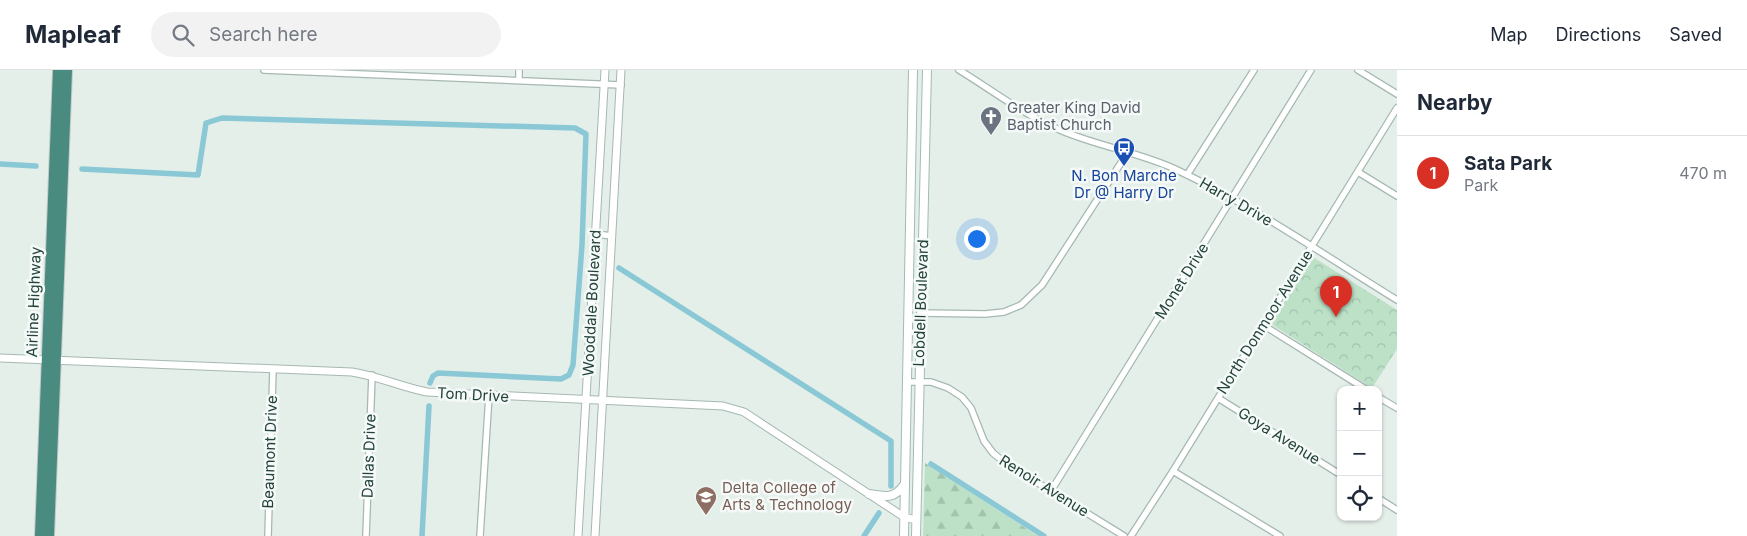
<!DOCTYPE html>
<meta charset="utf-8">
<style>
:root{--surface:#fff;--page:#f2f2f3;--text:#1f2937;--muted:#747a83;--line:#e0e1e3;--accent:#d93025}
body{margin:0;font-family:Inter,sans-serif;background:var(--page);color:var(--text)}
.controls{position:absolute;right:15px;bottom:15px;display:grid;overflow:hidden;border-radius:10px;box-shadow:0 1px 4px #0004}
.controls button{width:45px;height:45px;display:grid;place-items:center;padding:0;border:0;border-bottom:1px solid var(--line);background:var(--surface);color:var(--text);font:25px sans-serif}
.you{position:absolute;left:976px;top:168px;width:18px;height:18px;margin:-12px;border:4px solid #fff;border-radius:50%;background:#1a73e8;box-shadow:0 0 0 8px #1a73e833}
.badge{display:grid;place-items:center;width:32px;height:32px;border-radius:50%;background:var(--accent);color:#fff;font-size:16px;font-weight:700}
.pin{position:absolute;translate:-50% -41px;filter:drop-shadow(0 1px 2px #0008)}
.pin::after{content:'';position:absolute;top:26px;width:18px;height:15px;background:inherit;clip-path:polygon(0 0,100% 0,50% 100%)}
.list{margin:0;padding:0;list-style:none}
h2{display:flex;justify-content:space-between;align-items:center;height:65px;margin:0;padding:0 20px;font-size:21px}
h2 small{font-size:16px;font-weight:400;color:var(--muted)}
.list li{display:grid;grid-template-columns:32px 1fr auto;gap:15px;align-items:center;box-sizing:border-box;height:75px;padding:0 20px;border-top:1px solid var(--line)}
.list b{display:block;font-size:19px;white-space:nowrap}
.list p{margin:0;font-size:16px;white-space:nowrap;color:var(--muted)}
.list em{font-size:16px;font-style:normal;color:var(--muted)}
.icon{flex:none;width:28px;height:28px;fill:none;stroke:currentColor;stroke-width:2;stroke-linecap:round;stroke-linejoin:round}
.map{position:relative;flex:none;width:1397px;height:466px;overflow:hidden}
header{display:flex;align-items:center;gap:30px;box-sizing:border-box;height:70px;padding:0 25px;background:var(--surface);border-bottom:1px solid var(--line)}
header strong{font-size:24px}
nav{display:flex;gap:28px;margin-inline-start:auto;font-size:18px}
.search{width:350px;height:45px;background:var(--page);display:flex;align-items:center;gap:12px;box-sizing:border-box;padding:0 18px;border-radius:28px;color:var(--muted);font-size:19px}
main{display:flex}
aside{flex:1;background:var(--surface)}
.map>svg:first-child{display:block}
.forest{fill:url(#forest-firs)}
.park{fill:url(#park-crowns)}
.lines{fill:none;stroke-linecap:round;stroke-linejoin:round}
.canal{stroke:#8ac8d6;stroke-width:5.5}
.minor-casing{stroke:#a6b8b2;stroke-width:8}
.tertiary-casing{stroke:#a6b8b2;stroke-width:9}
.secondary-casing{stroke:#a2bbb3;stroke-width:10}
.trunk-casing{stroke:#c1cac8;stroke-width:12}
.minor{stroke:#fff;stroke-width:5.5}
.tertiary{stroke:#fff;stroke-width:7}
.secondary{stroke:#fff;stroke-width:8}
.trunk{stroke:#498b7e;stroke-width:10}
.labels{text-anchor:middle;stroke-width:5;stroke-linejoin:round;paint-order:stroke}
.worship-label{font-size:15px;fill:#5b616d;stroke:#f5faf8;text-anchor:start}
.transit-label{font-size:15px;fill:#164399;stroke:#f5faf8}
.street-label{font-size:15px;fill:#22423a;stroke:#f5faf8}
.education-label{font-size:15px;fill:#785e54;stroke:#f5faf8;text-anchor:start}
</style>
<header>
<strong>Mapleaf</strong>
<div class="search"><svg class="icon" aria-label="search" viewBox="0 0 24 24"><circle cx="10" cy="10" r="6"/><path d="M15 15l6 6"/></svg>Search here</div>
<nav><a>Map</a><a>Directions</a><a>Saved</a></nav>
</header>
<main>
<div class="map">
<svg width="1397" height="466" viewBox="0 0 1397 466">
<defs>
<pattern id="forest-firs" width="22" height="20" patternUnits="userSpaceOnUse" patternTransform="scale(1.25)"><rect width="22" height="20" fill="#bce1c7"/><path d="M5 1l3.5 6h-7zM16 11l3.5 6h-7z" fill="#a1c2ac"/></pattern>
<pattern id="park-crowns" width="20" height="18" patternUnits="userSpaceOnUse" patternTransform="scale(1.25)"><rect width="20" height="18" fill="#bce1c7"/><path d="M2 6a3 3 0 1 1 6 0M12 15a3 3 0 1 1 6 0" fill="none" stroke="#a1c2ac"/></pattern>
</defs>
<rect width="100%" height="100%" fill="#e4efea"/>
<path class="forest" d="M 925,393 L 1038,466 L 923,466 Z"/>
<path class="park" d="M 1313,187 L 1397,240 L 1397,279 L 1372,318 L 1271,254 Z"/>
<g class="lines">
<path class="canal" d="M 0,94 L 36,96
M 82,99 L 198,105 L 206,53 L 222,48 L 575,58 L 586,64 L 582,175 L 573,295 L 569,305 L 561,309 L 438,303 L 433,306 L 430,313
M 619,198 L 891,371 L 891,416
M 931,394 L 1044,466
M 422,466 L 429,336
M 864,466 L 879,443"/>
<g class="minor-casing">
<path id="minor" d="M 264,0 L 621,15
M 959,0 C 992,20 1024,45 1060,60 C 1097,76 1138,82 1175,99 C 1252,135 1324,185 1397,230
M 1358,0 L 1397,24
M 519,10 L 519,0
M 1358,102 L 1397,126
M 1187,105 L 1254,0
M 596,164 L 612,166
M 920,243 L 985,244 L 1004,242 L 1021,235 L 1042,215 L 1128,82
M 1263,255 L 1367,320
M 907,312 L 931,312 L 948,318 L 962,327 L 971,338 L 984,371 L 993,383 L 1004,392 L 1124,466
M 1378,327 L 1397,338
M 1218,328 L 1341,405
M 1173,401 L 1280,466
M 1051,421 L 1311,0
M 1378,428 L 1397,440
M 268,466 L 273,299
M 366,466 L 372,305
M 480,466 L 489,325
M 1131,466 L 1173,401 L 1397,38"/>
</g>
<g class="tertiary-casing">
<path id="tertiary" d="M 0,288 L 352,302 C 378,306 401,317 427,322 L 723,336 L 744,342 L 904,447 L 916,450
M 578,466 L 605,0
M 595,466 L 621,0"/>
</g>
<g class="secondary-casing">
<path id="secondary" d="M 869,424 C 886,426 893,430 904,415
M 904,466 L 913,0
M 916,466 L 927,0"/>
</g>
<g class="trunk-casing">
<path id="trunk" d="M 40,466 L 58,0
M 49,466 L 67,0"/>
</g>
<use href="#minor" class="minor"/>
<use href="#tertiary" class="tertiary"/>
<use href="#secondary" class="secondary"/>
<use href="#trunk" class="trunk"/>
</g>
<defs>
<g id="church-pin" transform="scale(1.125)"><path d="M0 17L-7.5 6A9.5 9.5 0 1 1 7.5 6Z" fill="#6b7280" stroke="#f5faf8"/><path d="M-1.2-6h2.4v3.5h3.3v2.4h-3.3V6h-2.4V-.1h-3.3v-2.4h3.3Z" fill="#fff"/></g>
<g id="bus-pin" transform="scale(1.125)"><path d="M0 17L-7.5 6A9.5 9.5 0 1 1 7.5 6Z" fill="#1a4fb4" stroke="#f5faf8"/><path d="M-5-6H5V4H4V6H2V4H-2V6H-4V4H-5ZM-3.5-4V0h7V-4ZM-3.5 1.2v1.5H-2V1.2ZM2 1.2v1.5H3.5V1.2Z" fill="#fff"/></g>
<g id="university-pin" transform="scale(1.125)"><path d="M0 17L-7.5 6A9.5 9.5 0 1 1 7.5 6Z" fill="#8d6e63" stroke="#f5faf8"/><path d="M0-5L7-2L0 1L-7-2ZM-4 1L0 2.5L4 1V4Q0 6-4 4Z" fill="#fff"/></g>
</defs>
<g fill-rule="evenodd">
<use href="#church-pin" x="991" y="47"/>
<use href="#bus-pin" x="1124" y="78"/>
<use href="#university-pin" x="706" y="427"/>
</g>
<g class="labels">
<g class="worship-label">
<text x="1007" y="43">Greater King David<tspan x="1007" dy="17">Baptist Church</tspan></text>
</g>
<g class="transit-label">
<text x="1124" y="111">N. Bon Marche<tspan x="1124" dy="17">Dr @ Harry Dr</tspan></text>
</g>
<g class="street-label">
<text transform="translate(1236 132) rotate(30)" y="5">Harry Drive</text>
<text transform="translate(1182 211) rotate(-58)" y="5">Monet Drive</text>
<text transform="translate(34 232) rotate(-88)" y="5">Airline Highway</text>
<text transform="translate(592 233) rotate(-87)" y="5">Wooddale Boulevard</text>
<text transform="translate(921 233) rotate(-88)" y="5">Lobdell Boulevard</text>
<text transform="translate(1265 252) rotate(-58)" y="5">North Donmoor Avenue</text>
<text transform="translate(473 325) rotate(3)" y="5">Tom Drive</text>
<text transform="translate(1279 366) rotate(32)" y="5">Goya Avenue</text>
<text transform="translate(270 382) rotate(-88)" y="5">Beaumont Drive</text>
<text transform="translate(369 386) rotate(-88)" y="5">Dallas Drive</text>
<text transform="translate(1044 416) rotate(32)" y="5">Renoir Avenue</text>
</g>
<g class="education-label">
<text x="722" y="423">Delta College of<tspan x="722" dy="17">Arts &amp; Technology</tspan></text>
</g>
</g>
</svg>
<div class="controls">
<button>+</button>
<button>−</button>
<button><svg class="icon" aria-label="locate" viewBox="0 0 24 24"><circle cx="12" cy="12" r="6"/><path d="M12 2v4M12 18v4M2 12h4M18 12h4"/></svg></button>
</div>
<div class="you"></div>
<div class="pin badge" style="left:1336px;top:247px">1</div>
</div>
<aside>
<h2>Nearby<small></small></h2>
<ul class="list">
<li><span class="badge">1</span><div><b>Sata Park</b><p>Park</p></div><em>470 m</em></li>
</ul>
</aside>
</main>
